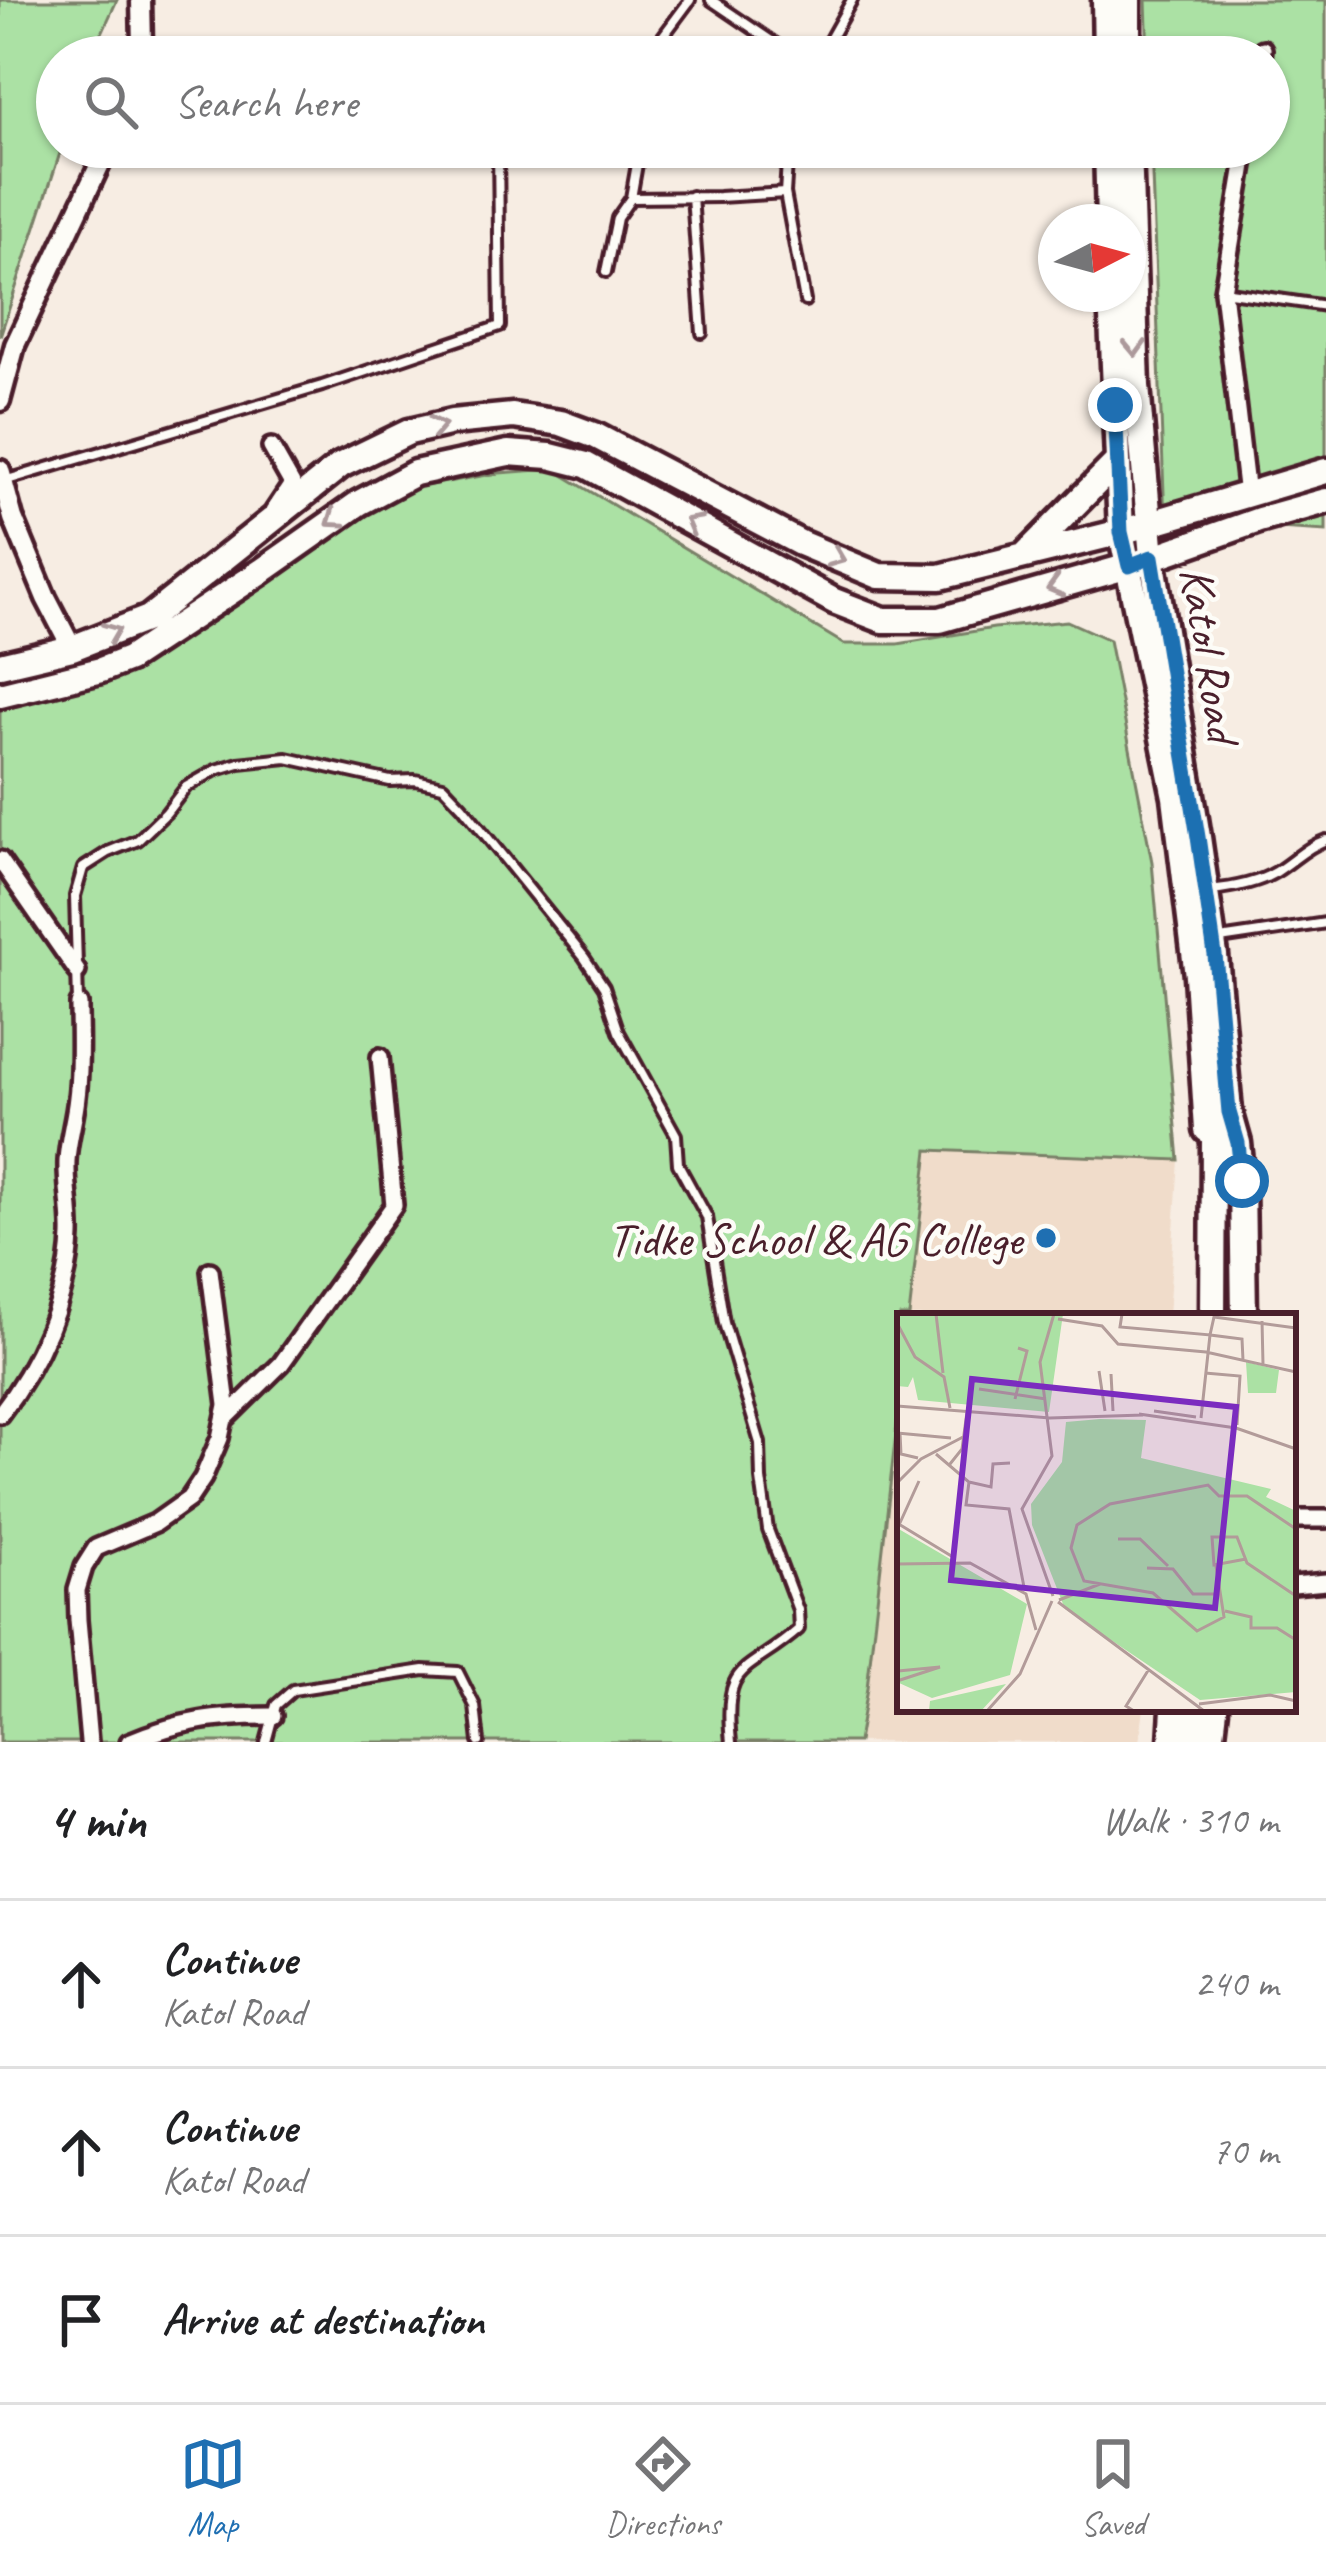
<!DOCTYPE html>
<meta charset="utf-8">
<style>
:root{--surface:#fff;--page:#f6f6f6;--text:#202124;--muted:#757577;--line:#e0e0e0;--accent:#1f6fb2}
body{margin:0;font-family:Caveat,sans-serif;background:var(--page);color:var(--text)}
.compass{position:absolute;left:1038px;top:204px;width:108px;height:108px;border-radius:50%;background:var(--surface);box-shadow:0 3px 9px #0004;rotate:84deg}
.stop{position:absolute;width:36px;height:36px;margin:-27px;border:9px solid #1f6fb2;border-radius:50%;background:#fff}
.stop.end{background:#1f6fb2;border-color:#fff;box-shadow:0 3px 12px #0008}
.list{margin:0;padding:0;list-style:none}
h2{display:flex;justify-content:space-between;align-items:center;height:156px;margin:0;padding:0 48px;font-size:51px}
h2 small{font-size:39px;font-weight:400;color:var(--muted)}
.list li{display:grid;grid-template-columns:78px 1fr auto;gap:36px;align-items:center;box-sizing:border-box;height:168px;padding:0 48px;border-top:3px solid var(--line)}
.list b{display:block;font-size:45px;white-space:nowrap}
.list p{margin:0;font-size:39px;white-space:nowrap;color:var(--muted)}
.list em{font-size:39px;font-style:normal;color:var(--muted)}
.icon{flex:none;width:66px;height:66px;fill:none;stroke:currentColor;stroke-width:2;stroke-linecap:round;stroke-linejoin:round}
.map{position:relative;flex:none;width:1326px;height:1742px;overflow:hidden}
.search{position:absolute;background:var(--surface);box-shadow:0 3px 9px #0004;left:36px;right:36px;top:36px;height:132px;display:flex;align-items:center;gap:30px;box-sizing:border-box;padding:0 42px;border-radius:66px;color:var(--muted);font-size:45px}
.sheet{height:660px;background:var(--surface)}
nav{display:flex;justify-content:space-around;align-items:center;box-sizing:border-box;height:168px;border-top:3px solid var(--line);background:var(--surface);font-size:33px;color:var(--muted)}
nav a{display:grid;justify-items:center;gap:6px}
nav .on{color:var(--accent)}
.map>svg:first-child{display:block}
.built{fill:#f0dcca}
.green{fill:#abe1a4;stroke:#7a8068;stroke-width:3}
.lines{fill:none;stroke-linecap:round;stroke-linejoin:round}
.service-casing{stroke:#4a1f2b;stroke-width:16}
.minor-casing{stroke:#4a1f2b;stroke-width:24}
.tertiary-casing{stroke:#4a1f2b;stroke-width:27}
.primary-casing{stroke:#4a1f2b;stroke-width:33}
.trunk-casing{stroke:#4a1f2b;stroke-width:33}
.service{stroke:#fdfcf7;stroke-width:8}
.minor{stroke:#fdfcf7;stroke-width:15}
.tertiary{stroke:#fdfcf7;stroke-width:18}
.primary{stroke:#fdfcf7;stroke-width:24}
.trunk{stroke:#fdfcf7;stroke-width:24}
.oneway{stroke:#ac999b}
.route{stroke:#1f6fb2;stroke-width:15}
.poi-dot{fill:#1f6fb2;stroke:#fdfcf7;stroke-width:4.5}
.labels{text-anchor:middle;stroke-width:9;stroke-linejoin:round;paint-order:stroke}
.street-label{font-size:48px;fill:#4a1f2b;stroke:#fdfcf7}
.poi-label{font-size:48px;fill:#4a1f2b;stroke:#fdfcf7;text-anchor:end}
.inset-road{fill:none;stroke:#b29b99;stroke-width:3}
.view{fill:#7b2cbf;fill-opacity:0.15;stroke:#7b2cbf;stroke-width:6}
.inset-edge{fill:none;stroke:#4a1f2b;stroke-width:6}
</style>
<div class="map">
<svg width="1326" height="1742" viewBox="0 0 1326 1742">
<rect width="100%" height="100%" fill="#f7ede3"/>
<filter id="ink" filterUnits="userSpaceOnUse"><feTurbulence type="fractalNoise" baseFrequency=".00833" numOctaves="2"/><feDisplacementMap in="SourceGraphic" scale="24" xChannelSelector="R" yChannelSelector="G"/><feConvolveMatrix kernelMatrix="1 2 1 2 8 2 1 2 1" color-interpolation-filters="sRGB"/></filter>
<g filter="url(#ink)">
<path class="built" d="M 928,1150 L 1179,1160 L 1168,1316 L 909,1316 Z
M 900,1398 L 900,1709 L 1144,1709 L 1139,1742 L 858,1742 L 867,1688 Z"/>
<path class="green" d="M 0,0 L 117,0 L 91,57 L 57,57 L 57,147 L 62,147 L 0,336 Z
M 1146,0 L 1326,0 L 1326,531 L 1165,521 L 1151,147 L 1269,147 L 1269,57 L 1148,57 Z
M 553,469 L 844,644 L 898,644 L 994,628 L 1067,621 L 1109,640 L 1152,862 L 1179,1160 L 928,1150 L 909,1316 L 900,1316 L 900,1398 L 867,1688 L 858,1742 L 0,1742 L 0,709 L 60,685 L 412,488 L 499,473 Z"/>
<g class="lines">
<g class="service-casing">
<path id="service" d="M 711,0 L 795,57
M 497,57 L 497,45 L 652,51 L 690,0
M 820,57 L 852,0
M 640,147 L 631,198 L 719,197 L 785,193 L 805,301
M 785,193 L 788,147
M 692,196 L 702,333
M 606,272 L 617,218 L 631,198
M 1223,291 L 1326,306
M 4,481 L 322,386 L 500,326 L 498,147
M 1209,890 C 1231,888 1256,884 1276,872 C 1294,861 1306,847 1326,840
M 1220,939 L 1326,923
M 78,1003 L 75,896 L 83,868 L 108,852 L 138,840 L 166,813 L 186,787 L 216,770 L 239,763 L 287,758 L 390,781 L 415,780 L 443,786 L 462,806 L 584,957 L 604,987 L 619,1032 L 676,1135 L 678,1164 L 707,1217 L 724,1323 L 760,1443 L 761,1479 L 768,1530 L 798,1610 L 799,1629 C 747,1675 722,1659 731,1742
M 266,1742 L 276,1705 L 293,1690 L 424,1670 L 458,1672 L 475,1706 L 479,1742"/>
</g>
<g class="minor-casing">
<path id="minor" d="M 1262,57 L 1263,49
M 1247,147 L 1223,291 L 1247,495
M 271,447 L 292,484 L 274,511
M 0,860 L 77,971
M 0,1414 C 37,1367 69,1297 71,1236 C 72,1211 66,1186 67,1161 C 68,1140 75,1119 77,1097 C 81,1067 79,1035 79,1004
M 226,1418 L 281,1364 L 394,1205 L 380,1057
M 1293,1519 L 1326,1519
M 1293,1585 L 1326,1582
M 89,1742 L 78,1620 L 77,1590 L 84,1567 L 96,1548 L 155,1523 L 189,1499 L 203,1478 L 220,1438 L 227,1405 L 210,1271
M 129,1742 C 182,1720 216,1716 273,1716"/>
</g>
<g class="tertiary-casing">
<path id="tertiary" d="M 139,57 L 142,46 L 141,0
M 0,401 L 15,345 L 108,147
M 0,470 L 13,518 L 46,598 L 72,648"/>
</g>
<g class="primary-casing">
<path id="primary" d="M 1105,0 L 1106,57
M 1128,57 L 1128,0
M 1107,147 L 1109,222
M 1129,147 L 1137,386 L 1152,557 L 1198,837 L 1215,955 L 1229,1111 L 1238,1143 L 1242,1181 L 1244,1316
M 1111,294 L 1121,532 L 1175,797 L 1197,976 L 1207,1130
M 1026,554 L 1118,461
M 0,665 L 72,648 L 149,618 L 341,465 L 409,432 L 452,422 L 513,416 L 561,423 L 596,436 L 800,543 L 879,576 L 940,577 L 1121,532 L 1326,471
M 0,695 L 101,670 L 129,659 L 262,571 L 359,503 L 415,473 L 508,453 L 550,456 L 586,465 L 834,601 L 883,620 L 940,620 L 1129,566 L 1259,520 L 1326,501
M 1172,1742 L 1174,1709
M 1211,1742 L 1215,1709"/>
</g>
<g class="trunk-casing">
<path id="trunk" d="M 1208,1109 L 1214,1140 L 1213,1316
M 1229,1111 L 1229,1157
M 1194,1742 L 1197,1709"/>
</g>
<use href="#service" class="service"/>
<use href="#minor" class="minor"/>
<use href="#tertiary" class="tertiary"/>
<use href="#primary" class="primary"/>
<use href="#trunk" class="trunk"/>
</g>
<defs><path id="oneway-chevron" d="M-2-3.5L2.5 0L-2 3.5" fill="none" stroke-width="1.6" stroke-linecap="round" stroke-linejoin="round" transform="scale(3)"/></defs>
<g class="oneway">
<use href="#oneway-chevron" transform="translate(1135 348) rotate(88)"/>
<use href="#oneway-chevron" transform="translate(438 426) rotate(-12)"/>
<use href="#oneway-chevron" transform="translate(334 520) rotate(145)"/>
<use href="#oneway-chevron" transform="translate(693 523) rotate(-151)"/>
<use href="#oneway-chevron" transform="translate(837 558) rotate(22)"/>
<use href="#oneway-chevron" transform="translate(1055 587) rotate(164)"/>
<use href="#oneway-chevron" transform="translate(112 632) rotate(-22)"/>
</g>
</g>
<g class="lines" filter="url(#ink)">
<path class="route" d="M 1115,405 L 1121,532 L 1129,566 L 1152,557 L 1198,837 L 1215,955 L 1229,1112 L 1238,1143 L 1242,1181"/>
</g>
<circle class="poi-dot" cx="1046" cy="1238" r="12"/>
<g class="labels">
<g class="street-label">
<text transform="translate(1211 654) rotate(81)" y="17">Katol Road</text>
</g>
<g class="poi-label">
<text x="1022" y="1255">Tidke School &amp; AG College</text>
</g>
</g>
<g transform="translate(897 1313)">
<rect width="399" height="399" fill="#f7ede3"/>
<path d="M 0,1 L 166,1 L 152,99 L 21,87 L 16,64 L 11,74 L 0,73 ZM 349,49 L 382,57 L 379,80 L 351,80 ZM 203,106 L 249,107 L 244,145 L 374,176 L 369,184 L 399,198 L 399,379 L 303,387 L 168,296 L 135,212 L 134,191 L 165,149 L 169,109 ZM 0,215 L 130,291 L 113,362 L 35,385 L 0,369 ZM 109,371 L 84,398 L 32,398 L 33,388 Z" fill="#abe1a4"/>
<path class="inset-road" d="M 39,1 L 46,60M 225,1 L 223,14 L 313,22 L 317,4 L 399,15M 161,6 L 205,13 L 221,31 L 309,39 L 399,59M 365,8 L 366,51M 0,10 L 18,44 L 47,64 L 53,95M 202,58 L 208,98M 308,60 L 343,63 L 340,112M 214,61 L 216,98M 82,76 L 149,86M 118,86 L 130,38 L 121,35M 0,93 L 153,105 L 246,102M 257,98 L 299,104M 242,101 L 339,115 L 399,136M 304,105 L 313,22 L 345,26 L 346,47M 0,120 L 54,125M 3,120 L 4,141 L 21,145M 39,141 L 72,169 L 69,192 L 112,196 L 127,274M 53,151 L 65,136 L 70,99M 72,169 L 94,174 L 96,151 L 113,150M 0,170 L 24,146 L 66,124M 0,210 L 56,244M 2,212 L 22,168M 221,226 L 243,226 L 271,253M 349,246 L 317,252 L 315,224 L 340,224 L 350,250 L 399,283M 0,251 L 73,250 L 129,281 L 139,317M 319,253 L 327,304 L 300,318 L 256,280 L 187,268 L 174,235 L 180,212 L 213,191 L 311,172 L 322,183 L 350,183 L 399,216M 250,255 L 276,256 L 296,281 L 323,281M 156,283 L 125,196 L 155,143 L 143,49 L 157,1M 162,287 L 203,271M 161,289 L 307,398M 328,298 L 354,304 L 354,315 L 380,315 L 399,327M 0,368 L 43,354 L 1,358M 302,391 L 373,382 L 399,388M 90,398 L 123,361 L 155,288M 237,398 L 229,393 L 252,356"/>
<path class="view" d="M 75,66 L 339,94 L 318,295 L 54,267 Z"/>
<rect width="399" height="399" class="inset-edge"/>
</g>
</svg>
<svg class="compass" viewBox="-18 -18 36 36"><path d="M0-13l5 13h-10z" fill="#e53935"/><path d="M0 13l5-13h-10z" fill="#757577"/></svg>
<div class="stop" style="left:1242px;top:1181px"></div>
<div class="stop end" style="left:1115px;top:405px"></div>
<div class="search"><svg class="icon" aria-label="search" viewBox="0 0 24 24"><circle cx="10" cy="10" r="6"/><path d="M15 15l6 6"/></svg>Search here</div>
</div>
<section class="sheet">
<h2>4 min<small>Walk · 310 m</small></h2>
<ul class="list">
<li><svg class="icon" aria-label="ahead" viewBox="0 0 24 24"><path d="M12 20V5M6 11l6-6 6 6"/></svg><div><b>Continue</b><p>Katol Road</p></div><em>240 m</em></li>
<li><svg class="icon" aria-label="ahead" viewBox="0 0 24 24"><path d="M12 20V5M6 11l6-6 6 6"/></svg><div><b>Continue</b><p>Katol Road</p></div><em>70 m</em></li>
<li><svg class="icon" aria-label="arrive" viewBox="0 0 24 24"><path d="M6 21V4h12l-3 4 3 4H6"/></svg><div><b>Arrive at destination</b></div></li>
</ul>
</section>
<nav>
<a class="on"><svg class="icon" aria-label="map" viewBox="0 0 24 24"><path d="M3 6l6-2 6 2 6-2v14l-6 2-6-2-6 2zM9 4v14M15 6v14"/></svg>Map</a>
<a><svg class="icon" aria-label="directions" viewBox="0 0 24 24"><path d="M12 3l9 9-9 9-9-9zM9 14v-3h6M13 9l2 2-2 2"/></svg>Directions</a>
<a><svg class="icon" aria-label="saved" viewBox="0 0 24 24"><path d="M7 4h10v16l-5-4-5 4z"/></svg>Saved</a>
</nav>
